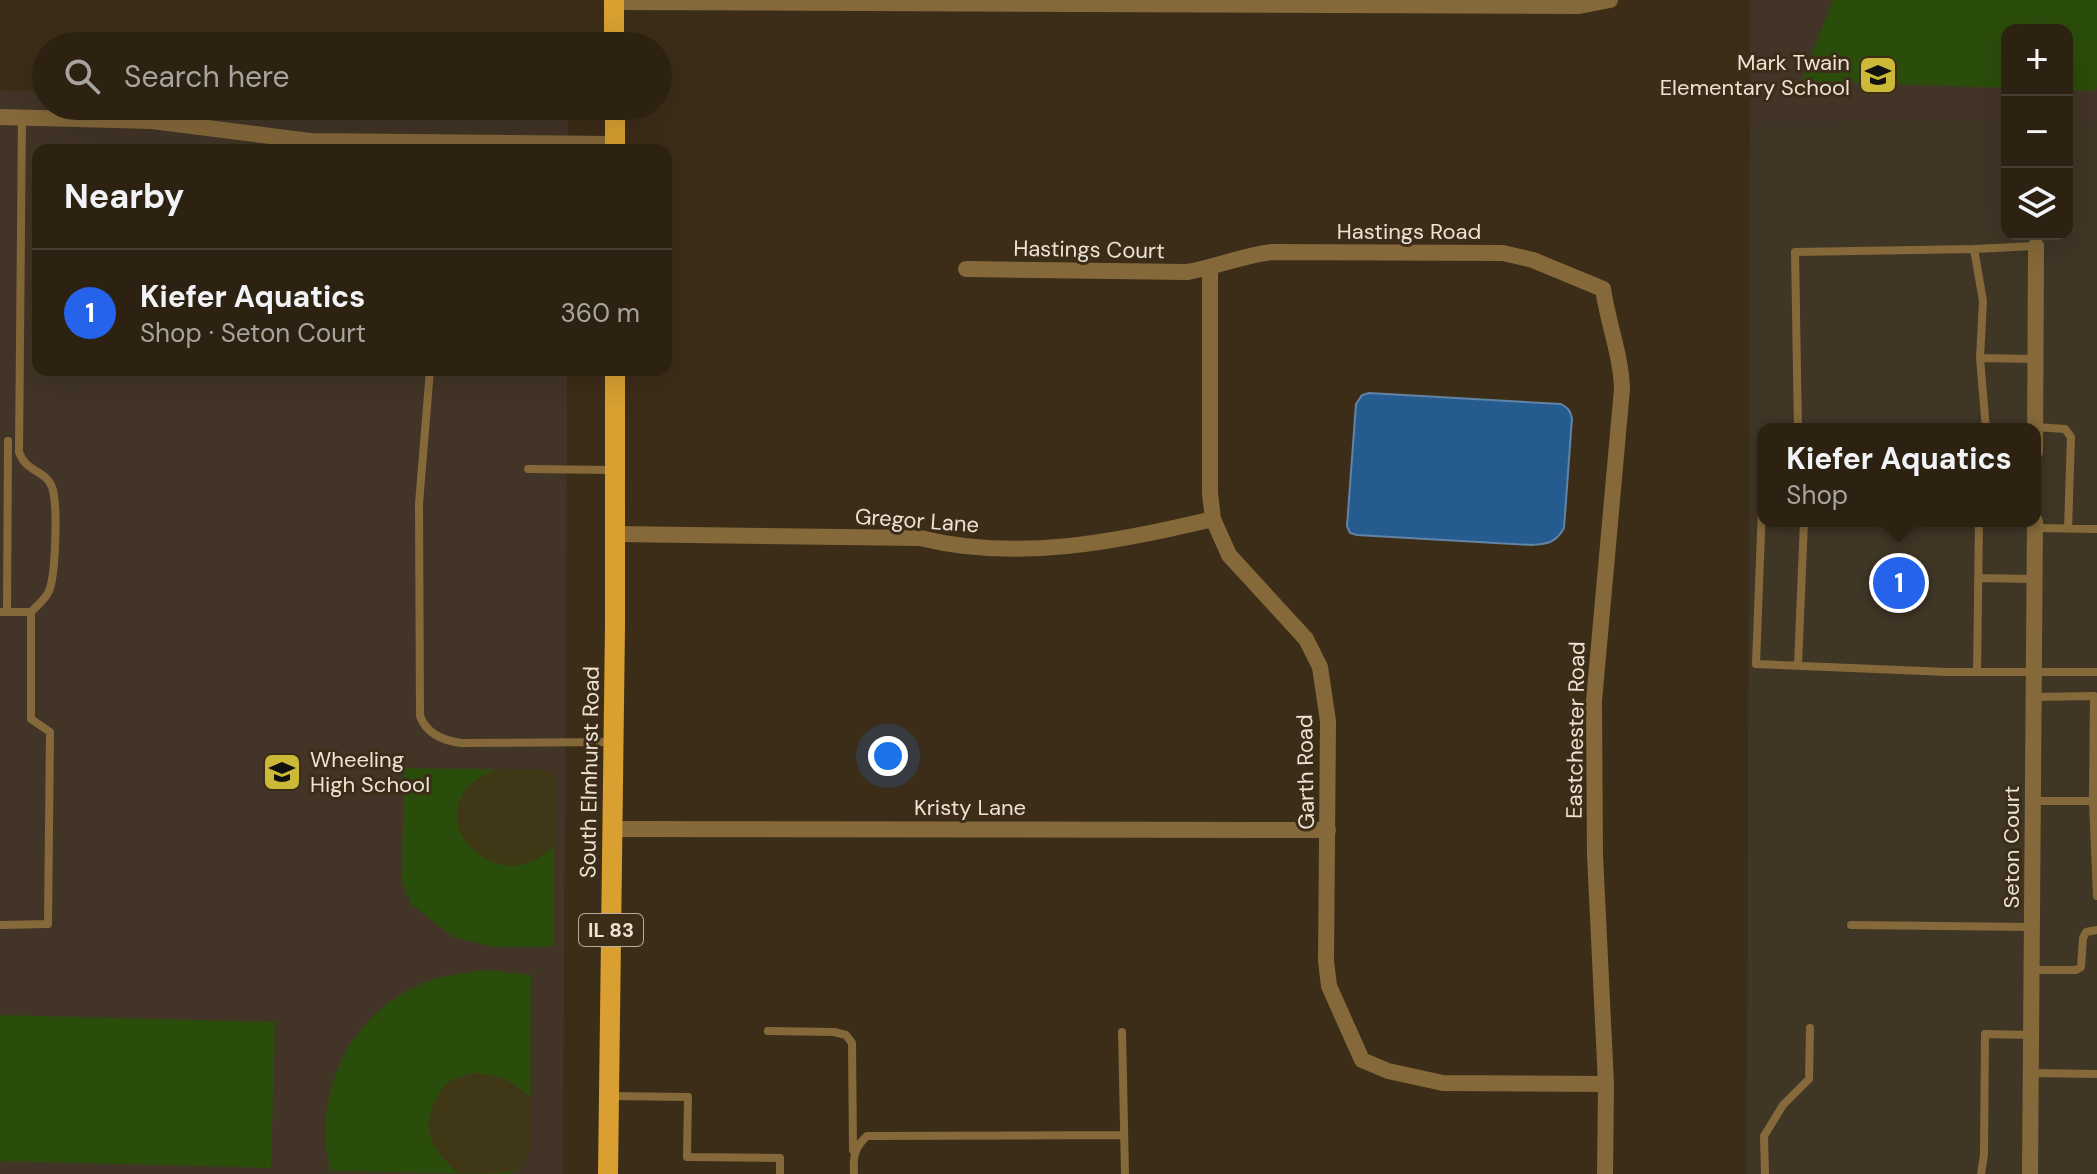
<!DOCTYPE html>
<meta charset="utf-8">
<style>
:root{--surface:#2d2212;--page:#392f20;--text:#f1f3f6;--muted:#a7a49f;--line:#483f32;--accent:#2563eb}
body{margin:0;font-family:"DM Sans",sans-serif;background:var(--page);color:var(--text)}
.controls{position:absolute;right:24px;top:24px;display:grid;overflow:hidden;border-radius:16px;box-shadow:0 8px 32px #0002}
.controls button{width:72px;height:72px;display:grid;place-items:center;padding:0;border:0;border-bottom:2px solid var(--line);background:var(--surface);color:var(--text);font:40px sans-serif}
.you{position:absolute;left:888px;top:756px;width:28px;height:28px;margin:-20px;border:6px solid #fff;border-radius:50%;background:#1a73e8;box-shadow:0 0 0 12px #1a73e833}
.badge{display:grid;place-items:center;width:52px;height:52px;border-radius:50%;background:var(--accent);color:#fff;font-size:26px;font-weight:700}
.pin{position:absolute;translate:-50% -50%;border:4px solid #fff;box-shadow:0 2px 8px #0006}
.popup{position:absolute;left:1757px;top:423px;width:284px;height:104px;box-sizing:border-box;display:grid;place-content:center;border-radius:16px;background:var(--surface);filter:drop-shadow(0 2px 6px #0005);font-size:26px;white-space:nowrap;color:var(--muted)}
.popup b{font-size:30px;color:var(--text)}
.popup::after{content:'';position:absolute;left:50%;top:100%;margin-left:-16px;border:16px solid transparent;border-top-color:var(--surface)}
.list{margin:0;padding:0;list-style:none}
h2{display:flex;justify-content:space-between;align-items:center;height:104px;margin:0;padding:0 32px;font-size:34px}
h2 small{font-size:26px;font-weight:400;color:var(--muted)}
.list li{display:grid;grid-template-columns:52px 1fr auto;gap:24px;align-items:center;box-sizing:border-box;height:128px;padding:0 32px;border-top:2px solid var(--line)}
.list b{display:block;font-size:30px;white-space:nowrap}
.list p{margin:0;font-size:26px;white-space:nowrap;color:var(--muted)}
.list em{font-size:26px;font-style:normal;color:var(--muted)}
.icon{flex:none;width:44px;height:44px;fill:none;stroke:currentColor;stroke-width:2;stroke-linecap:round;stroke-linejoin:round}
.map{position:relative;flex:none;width:2097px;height:1174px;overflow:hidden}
.search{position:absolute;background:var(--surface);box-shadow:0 8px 32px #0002;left:32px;top:32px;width:640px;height:88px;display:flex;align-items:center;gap:20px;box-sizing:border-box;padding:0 28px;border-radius:44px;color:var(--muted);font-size:30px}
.panel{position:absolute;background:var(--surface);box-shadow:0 8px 32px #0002;left:32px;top:144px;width:640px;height:232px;border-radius:16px}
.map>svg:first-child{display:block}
.industrial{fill:#403626;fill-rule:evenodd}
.education{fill:#423527}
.green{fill:#2b4d0b}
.sand{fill:#403717}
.water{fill:#265b90;stroke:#6184a5;stroke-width:2}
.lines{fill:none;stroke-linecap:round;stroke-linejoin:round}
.lane{stroke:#85693a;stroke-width:8}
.street{stroke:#85693a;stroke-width:16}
.primary{stroke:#d9a031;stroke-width:20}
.labels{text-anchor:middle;stroke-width:6;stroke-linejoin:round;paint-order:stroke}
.shield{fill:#3c2d18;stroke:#b7ac9d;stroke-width:2}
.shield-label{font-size:20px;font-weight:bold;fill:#ece3d6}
.poi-label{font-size:22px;fill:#ece3d6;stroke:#3c2d18;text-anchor:end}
.street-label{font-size:22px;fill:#ece3d6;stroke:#3c2d18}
</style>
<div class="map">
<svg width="2097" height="1174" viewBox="0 0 2097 1174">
<rect width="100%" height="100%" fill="#3c2d18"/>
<path class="industrial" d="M 2067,121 L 2097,121 L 2097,1174 L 1747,1174 L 1750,125 L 2007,122 L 2007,234 L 2067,234 ZM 1763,429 L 2035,429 L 2035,521 L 1763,521 Z"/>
<path class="education" d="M 1750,0 L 2097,0 L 2097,121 L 2067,121 L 2067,30 L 2007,30 L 2007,122 L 1750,125 Z
M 0,91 L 46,91 L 46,106 L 255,106 L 255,117 L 568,120 L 568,150 L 38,150 L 38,370 L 567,370 L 563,1174 L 0,1174 Z"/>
<path class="green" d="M 1833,0 L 2097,0 L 2097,87 L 2094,91 L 2067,90 L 2067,30 L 2007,30 L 2007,88 L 1801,81 Z
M 404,768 L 546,770 L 555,778 L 553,947 L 495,947 L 453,937 L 411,904 L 402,881 Z
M 489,970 L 531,975 L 530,1149 C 526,1163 522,1168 508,1174 L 330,1171 C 312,1091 350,1010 429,981 C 448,974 469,972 489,970 Z
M 0,1015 L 275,1022 L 271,1168 L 0,1161 Z"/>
<path class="sand" d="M 496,769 L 546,770 L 555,778 L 554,847 C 546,852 538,860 528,863 C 486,877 438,831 465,790 C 472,780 485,775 496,769 Z
M 472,1073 C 500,1075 510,1079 531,1098 C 530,1174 536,1174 457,1173 C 447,1162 434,1151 430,1136 C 425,1119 435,1095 448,1083 C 454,1078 464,1076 472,1073 Z"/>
<path class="water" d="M 1369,393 L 1561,404 C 1568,408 1570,410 1572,418 L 1564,528 C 1556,543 1547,544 1531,545 L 1357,535 L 1350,533 L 1347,526 L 1356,404 L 1362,395 Z"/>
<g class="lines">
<path class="lane" d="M 1974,249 L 2036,246
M 1980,358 L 2035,359
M 430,370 L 419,504 L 420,716 C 427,735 444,741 462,743 L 613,742
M 2035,427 L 2065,429 L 2071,437 L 2068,529
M 1798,429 L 1795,252 L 1974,249 L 1983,301 L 1980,358 L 1986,429
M 528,469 L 614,470
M 1763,479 L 1756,664 L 1947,672 L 2097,672
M 2035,528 L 2097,529
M 1978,578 L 2034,579
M 0,612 L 31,612
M 7,612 L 8,441
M 1798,665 L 1804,521
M 1977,672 L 1979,521
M 2033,801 L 2093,801 L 2094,696 L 2034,697
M 2093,801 L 2097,896
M 0,925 L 48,924 L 50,732 L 31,719 L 31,612 C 37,606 44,600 48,593 C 56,579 58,503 52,487 C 46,470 26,473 19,452 L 22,118
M 1851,925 L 2031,927
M 2032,970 L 2076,970 L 2081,967 L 2083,938 L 2086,932 L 2097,930
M 768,1031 L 834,1032 L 846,1035 L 852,1043 L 853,1150
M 1122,1032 L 1125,1174
M 2031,1073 L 2097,1074
M 610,1096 L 688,1097 L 687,1157 L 780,1158 L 780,1174
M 854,1174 C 853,1157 854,1148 867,1136 L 1123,1135
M 1765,1174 L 1764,1136 L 1783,1105 L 1809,1079 L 1810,1028
M 1981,1174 L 1984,1155 L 1985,1034 L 2031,1035"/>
<path class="street" d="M 614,2 L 1579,6 L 1610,0
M 0,117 L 152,121 L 310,141 L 615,144
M 1210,268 L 1210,493 L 1213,519 L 1229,555 L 1306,639 L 1320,667 L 1328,721 L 1326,961 L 1329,986 L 1362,1060 L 1388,1071 L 1443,1083 L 1606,1084
M 966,269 L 1187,272 C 1216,267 1243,255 1273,252 L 1503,253 L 1533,260 L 1603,289 C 1608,323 1621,355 1622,389 L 1594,701 L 1595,855 L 1606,1084 L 1605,1174
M 2035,452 L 2036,246
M 615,534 L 920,538 C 1017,562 1117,542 1213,519
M 612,829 L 1328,830
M 2030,1174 L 2035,521"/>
<path class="primary" d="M 614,0 L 614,46
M 615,106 L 615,150
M 608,1174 L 615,625 L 615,370"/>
</g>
<defs>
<g id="school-square" transform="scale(2)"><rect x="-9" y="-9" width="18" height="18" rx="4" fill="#ccb938" stroke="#3c2d18"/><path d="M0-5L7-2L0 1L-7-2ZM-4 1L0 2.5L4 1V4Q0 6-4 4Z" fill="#111"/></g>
</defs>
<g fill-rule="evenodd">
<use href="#school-square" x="1878" y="75"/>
<use href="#school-square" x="282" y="772"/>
</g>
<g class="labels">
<rect class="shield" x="579" y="914" width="64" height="32" rx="6"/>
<g class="shield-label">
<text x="611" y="937">IL 83</text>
</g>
<g class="poi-label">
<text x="1850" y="70">Mark Twain<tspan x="1850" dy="25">Elementary School</tspan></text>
<text x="310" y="767" text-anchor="start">Wheeling<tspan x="310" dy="25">High School</tspan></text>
</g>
<g class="street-label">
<text x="1409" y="239">Hastings Road</text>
<text transform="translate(1089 249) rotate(1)" y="8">Hastings Court</text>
<text transform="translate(917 520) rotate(4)" y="8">Gregor Lane</text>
<text transform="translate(1575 730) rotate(-89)" y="8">Eastchester Road</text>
<text transform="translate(589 772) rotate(-89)" y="8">South Elmhurst Road</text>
<text transform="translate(1305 772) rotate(-91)" y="8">Garth Road</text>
<text x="970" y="815">Kristy Lane</text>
<text transform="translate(2011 847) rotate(-90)" y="8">Seton Court</text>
</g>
</g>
</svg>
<div class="controls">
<button>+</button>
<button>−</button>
<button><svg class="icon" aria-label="layers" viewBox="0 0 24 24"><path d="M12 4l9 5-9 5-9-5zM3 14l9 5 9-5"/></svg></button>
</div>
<div class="you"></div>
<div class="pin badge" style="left:1899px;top:583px">1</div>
<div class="popup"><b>Kiefer Aquatics</b>Shop</div>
<div class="search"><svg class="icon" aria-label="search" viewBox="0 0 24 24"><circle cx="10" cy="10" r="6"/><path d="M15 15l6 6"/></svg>Search here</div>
<section class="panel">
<h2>Nearby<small></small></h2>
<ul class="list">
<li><span class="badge">1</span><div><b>Kiefer Aquatics</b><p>Shop · Seton Court</p></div><em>360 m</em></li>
</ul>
</section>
</div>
